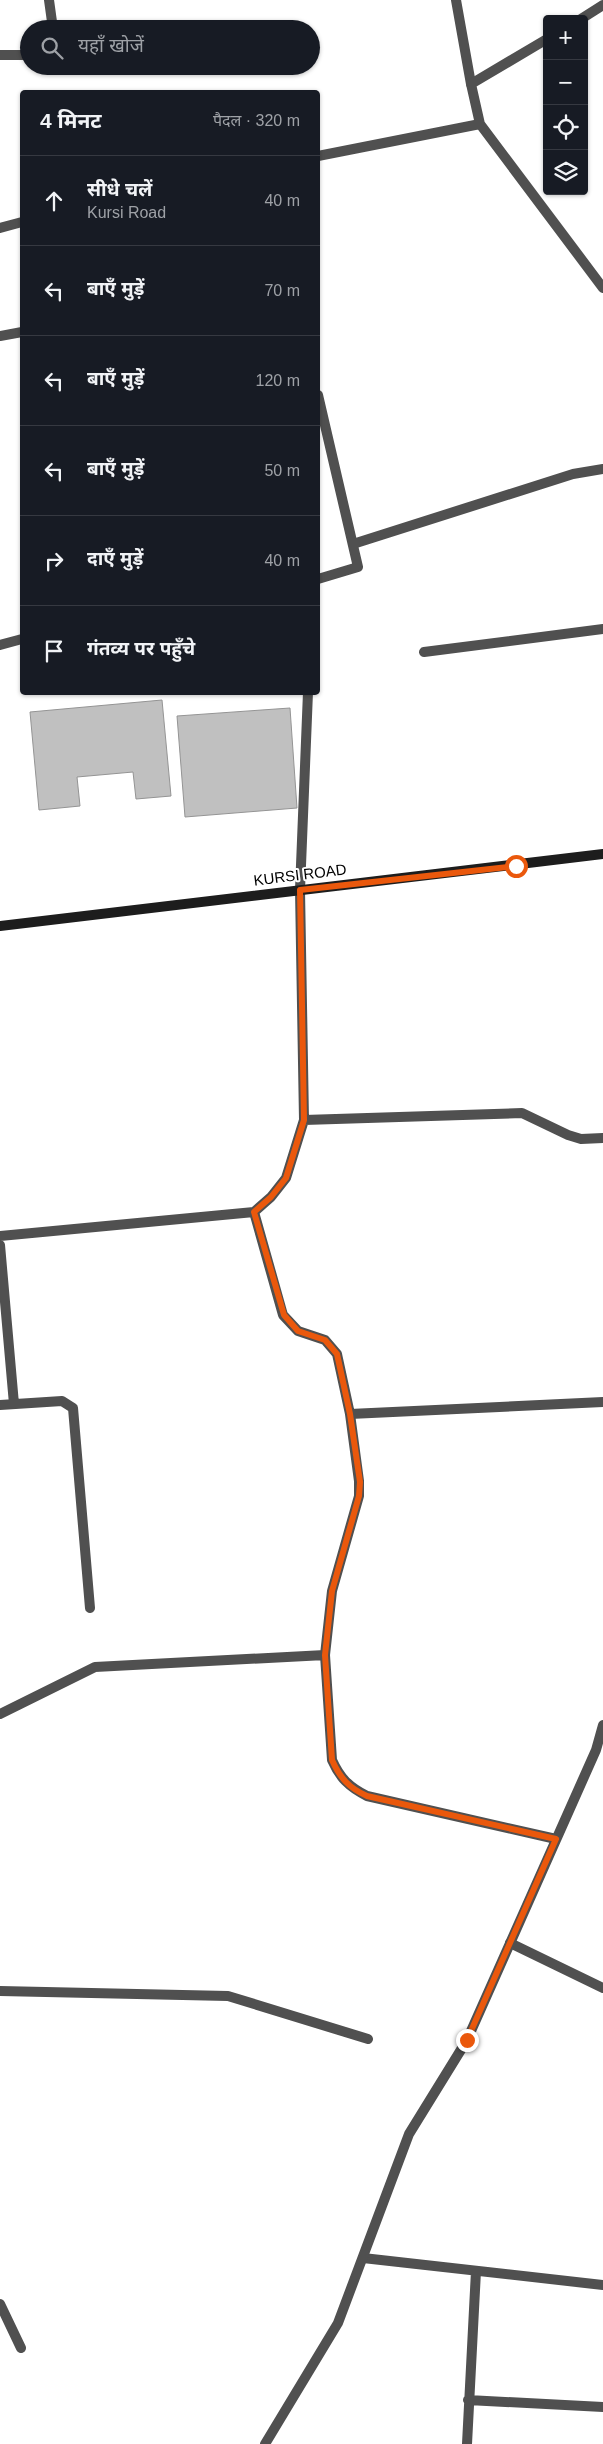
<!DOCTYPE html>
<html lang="hi">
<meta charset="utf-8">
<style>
:root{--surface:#171b24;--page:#20242c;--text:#f1f3f6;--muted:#9ea1a6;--line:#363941}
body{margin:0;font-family:Arial,"Noto Sans Devanagari",sans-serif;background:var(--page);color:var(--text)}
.controls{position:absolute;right:15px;top:15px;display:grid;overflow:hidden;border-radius:5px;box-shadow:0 1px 4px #0004}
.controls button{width:45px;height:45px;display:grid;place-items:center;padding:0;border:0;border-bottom:1px solid var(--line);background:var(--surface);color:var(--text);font:25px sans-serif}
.stop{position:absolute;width:15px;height:15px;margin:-11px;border:4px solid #ea580c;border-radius:50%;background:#fff}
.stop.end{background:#ea580c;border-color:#fff;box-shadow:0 1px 5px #0008}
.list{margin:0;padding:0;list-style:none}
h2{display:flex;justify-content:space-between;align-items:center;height:65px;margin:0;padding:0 20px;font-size:21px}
h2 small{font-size:16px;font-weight:400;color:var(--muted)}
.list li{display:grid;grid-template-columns:32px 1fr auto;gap:15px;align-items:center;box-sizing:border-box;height:90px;padding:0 20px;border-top:1px solid var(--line)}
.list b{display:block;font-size:19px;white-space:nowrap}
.list p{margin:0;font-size:16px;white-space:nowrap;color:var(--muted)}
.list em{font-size:16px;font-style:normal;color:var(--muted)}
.icon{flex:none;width:28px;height:28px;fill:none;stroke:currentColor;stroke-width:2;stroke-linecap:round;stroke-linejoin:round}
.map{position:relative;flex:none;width:603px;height:2444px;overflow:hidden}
.search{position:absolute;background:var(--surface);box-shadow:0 1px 4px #0004;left:20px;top:20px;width:300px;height:55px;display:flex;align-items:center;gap:12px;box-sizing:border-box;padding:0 18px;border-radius:28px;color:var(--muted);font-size:19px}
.panel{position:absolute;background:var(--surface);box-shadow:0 1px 4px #0004;left:20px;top:90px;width:300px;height:605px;border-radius:5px}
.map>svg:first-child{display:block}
.building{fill:#c0c0c0;stroke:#949494}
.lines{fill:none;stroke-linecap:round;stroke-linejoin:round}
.lane{stroke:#505050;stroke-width:10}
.street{stroke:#505050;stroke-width:10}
.secondary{stroke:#1d1d1d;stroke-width:10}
.route{stroke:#ea580c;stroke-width:6}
.labels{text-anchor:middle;stroke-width:4;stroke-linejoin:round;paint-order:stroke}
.street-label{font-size:15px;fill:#000;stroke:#fff}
</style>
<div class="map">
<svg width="603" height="2444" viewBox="0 0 603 2444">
<rect width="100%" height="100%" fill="#fff"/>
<path class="building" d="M 162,700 L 171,796 L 136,799 L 133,772 L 77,777 L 80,806 L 39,810 L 30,712 Z
M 290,708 L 297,808 L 185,817 L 177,716 Z"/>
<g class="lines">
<path class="lane" d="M 49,0 L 53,29
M 456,0 L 471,84
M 0,55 L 29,55
M 0,336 L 22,332
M 318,395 L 358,567 L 318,579
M 353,544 L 573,474 L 603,469
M 0,645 L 22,639
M 424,652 L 603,629
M 300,890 L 308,692
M 510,1943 L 603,1988
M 363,2258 L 603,2285
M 468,2400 L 603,2407
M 467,2444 L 476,2271"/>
<path class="street" d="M 581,19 L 603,5
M 547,39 L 471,84 L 480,124 L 603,288
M 318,156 L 480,124
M 0,228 L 22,222
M 304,1120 L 522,1113 L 568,1135 L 581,1139 L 603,1138
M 254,1212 L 283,1315 L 298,1331 L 325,1340 L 337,1354 L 350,1414 L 359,1481 L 359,1496 L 332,1591 L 325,1655 L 332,1760 C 340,1778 349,1787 367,1796 L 556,1839
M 0,1236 L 254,1212 L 271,1197 L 286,1178 L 304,1120 L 300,890
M 0,1245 L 14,1404
M 0,1405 L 62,1401 L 73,1408 L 90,1608
M 350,1414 L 603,1402
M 0,1714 L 95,1667 L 325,1655
M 0,1991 L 228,1996 L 368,2039
M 0,2304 L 21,2348
M 265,2444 L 338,2323 L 409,2134 L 467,2040 L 596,1750 L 603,1725"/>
<path class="secondary" d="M 0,926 L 603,854"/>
</g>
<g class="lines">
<path class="route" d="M 467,2040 L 556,1839 L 367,1796 C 349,1788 340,1778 332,1760 L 325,1655 L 332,1591 L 359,1496 L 360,1482 L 350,1414 L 337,1354 L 325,1340 L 298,1331 L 284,1315 L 254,1212 L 271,1197 L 286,1178 L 304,1120 L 300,890 L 516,866"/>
</g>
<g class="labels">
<g class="street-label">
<text transform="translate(300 875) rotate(-7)" y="5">KURSI ROAD</text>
</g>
</g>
</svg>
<div class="controls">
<button>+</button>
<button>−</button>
<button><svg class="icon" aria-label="locate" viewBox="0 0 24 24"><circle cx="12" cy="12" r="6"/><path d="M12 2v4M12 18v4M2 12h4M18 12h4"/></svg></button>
<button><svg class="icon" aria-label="layers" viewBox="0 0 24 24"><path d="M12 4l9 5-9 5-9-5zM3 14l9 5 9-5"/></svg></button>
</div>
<div class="stop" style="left:516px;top:866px"></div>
<div class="stop end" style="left:467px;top:2040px"></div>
<div class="search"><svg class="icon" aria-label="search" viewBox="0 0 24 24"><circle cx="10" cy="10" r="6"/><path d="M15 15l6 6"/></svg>यहाँ खोजें</div>
<section class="panel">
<h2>4 मिनट<small>पैदल · 320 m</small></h2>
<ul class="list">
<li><svg class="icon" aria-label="ahead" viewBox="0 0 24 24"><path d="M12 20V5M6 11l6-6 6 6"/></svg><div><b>सीधे चलें</b><p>Kursi Road</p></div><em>40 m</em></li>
<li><svg class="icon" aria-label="left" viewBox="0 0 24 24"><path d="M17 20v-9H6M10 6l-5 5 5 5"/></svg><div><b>बाएँ मुड़ें</b></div><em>70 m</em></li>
<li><svg class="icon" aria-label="left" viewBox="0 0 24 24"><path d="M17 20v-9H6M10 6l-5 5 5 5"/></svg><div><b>बाएँ मुड़ें</b></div><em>120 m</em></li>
<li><svg class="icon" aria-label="left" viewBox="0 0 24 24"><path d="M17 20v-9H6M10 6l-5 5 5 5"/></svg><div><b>बाएँ मुड़ें</b></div><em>50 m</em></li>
<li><svg class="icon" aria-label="right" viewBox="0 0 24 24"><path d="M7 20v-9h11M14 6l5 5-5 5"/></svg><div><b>दाएँ मुड़ें</b></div><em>40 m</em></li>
<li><svg class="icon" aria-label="arrive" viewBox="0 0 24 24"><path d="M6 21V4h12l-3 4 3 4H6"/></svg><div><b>गंतव्य पर पहुँचे</b></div></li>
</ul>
</section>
</div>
